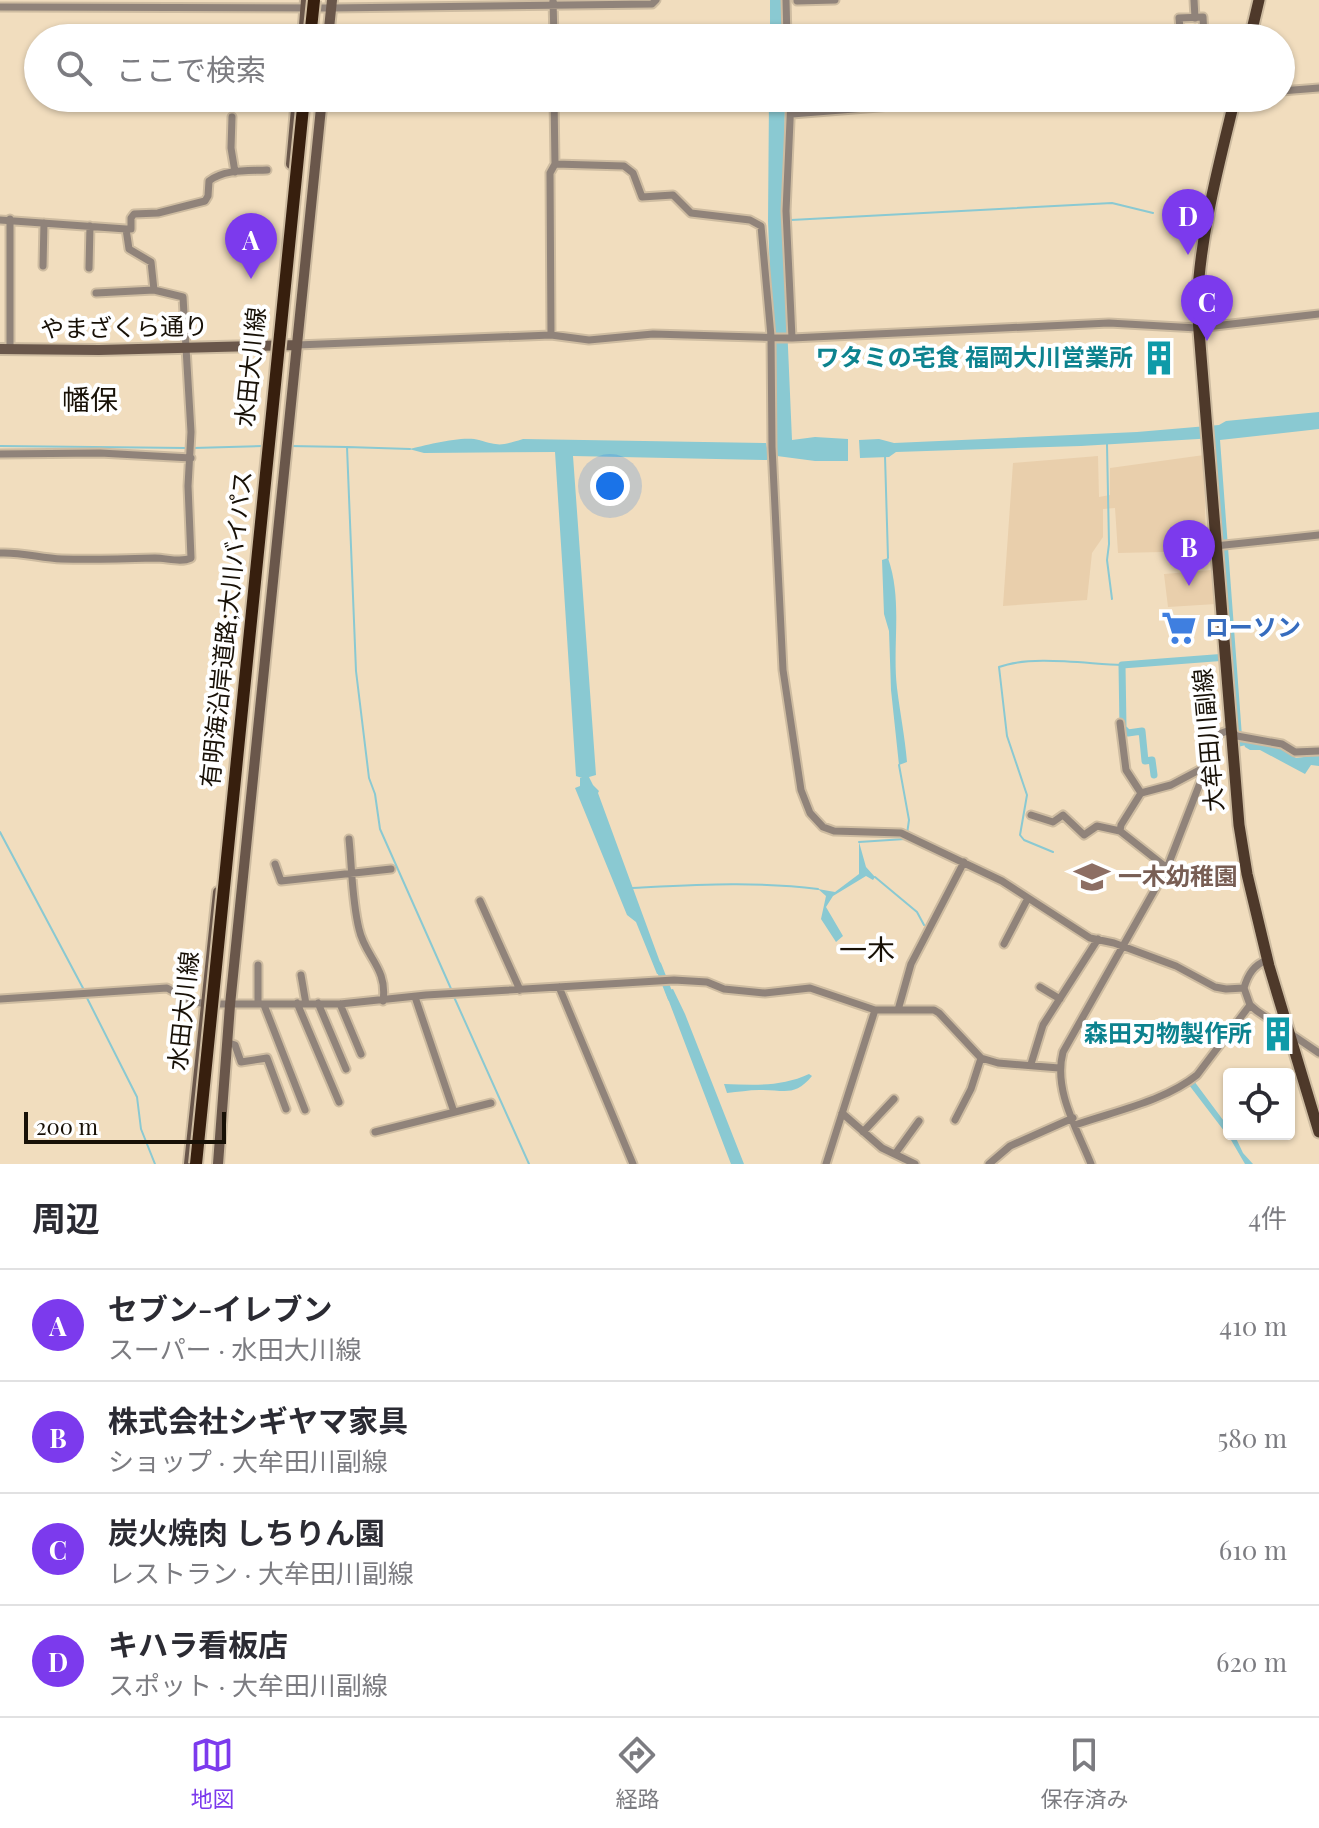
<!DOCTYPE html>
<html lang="ja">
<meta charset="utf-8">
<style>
:root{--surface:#fff;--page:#f2f2f3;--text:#2b2b33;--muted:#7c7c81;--line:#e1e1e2;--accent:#7c3aed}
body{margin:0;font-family:"Playfair Display","Noto Sans JP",serif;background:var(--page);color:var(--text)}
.controls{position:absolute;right:24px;bottom:24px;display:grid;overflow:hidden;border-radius:8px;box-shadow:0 2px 6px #0004}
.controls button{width:72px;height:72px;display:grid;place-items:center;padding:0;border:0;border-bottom:2px solid var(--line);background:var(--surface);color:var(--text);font:40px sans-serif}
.scale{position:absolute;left:24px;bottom:20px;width:202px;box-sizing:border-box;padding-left:8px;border:4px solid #181107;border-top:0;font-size:22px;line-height:28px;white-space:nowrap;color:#181107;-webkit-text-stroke:6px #fff;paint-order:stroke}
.you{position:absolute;left:610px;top:486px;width:28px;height:28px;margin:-20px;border:6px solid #fff;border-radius:50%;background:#1a73e8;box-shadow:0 0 0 12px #1a73e833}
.badge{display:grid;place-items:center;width:52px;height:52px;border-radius:50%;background:var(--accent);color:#fff;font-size:26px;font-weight:700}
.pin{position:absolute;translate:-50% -66px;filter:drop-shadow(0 2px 4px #0008)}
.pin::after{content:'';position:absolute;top:42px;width:28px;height:24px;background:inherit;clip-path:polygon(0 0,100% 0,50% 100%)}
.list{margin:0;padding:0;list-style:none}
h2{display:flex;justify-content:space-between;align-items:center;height:104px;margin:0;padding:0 32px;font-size:34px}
h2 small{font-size:26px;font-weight:400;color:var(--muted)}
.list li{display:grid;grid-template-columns:52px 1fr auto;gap:24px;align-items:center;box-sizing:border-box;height:112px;padding:0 32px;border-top:2px solid var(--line)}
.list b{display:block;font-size:30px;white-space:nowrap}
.list p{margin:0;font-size:26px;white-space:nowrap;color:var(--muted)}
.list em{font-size:26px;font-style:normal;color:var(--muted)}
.icon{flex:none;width:44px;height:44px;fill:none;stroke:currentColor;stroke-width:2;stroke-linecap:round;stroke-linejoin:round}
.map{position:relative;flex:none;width:1319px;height:1164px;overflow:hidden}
.search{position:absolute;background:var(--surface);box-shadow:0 2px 6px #0004;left:24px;right:24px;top:24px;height:88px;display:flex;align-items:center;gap:20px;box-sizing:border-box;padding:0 28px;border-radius:44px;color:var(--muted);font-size:30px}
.sheet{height:552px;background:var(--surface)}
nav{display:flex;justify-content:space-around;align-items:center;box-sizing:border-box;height:112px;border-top:2px solid var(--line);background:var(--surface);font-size:22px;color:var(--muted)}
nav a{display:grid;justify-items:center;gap:4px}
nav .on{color:var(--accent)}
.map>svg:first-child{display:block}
.built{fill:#e9cfac}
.water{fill:#8ac9d2}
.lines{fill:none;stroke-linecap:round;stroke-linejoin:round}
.stream{stroke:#8ac9d2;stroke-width:2}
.canal{stroke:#8ac9d2;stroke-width:7}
.street-casing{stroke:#cebca1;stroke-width:11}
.secondary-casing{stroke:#cebca1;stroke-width:14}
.primary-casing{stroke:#cebca1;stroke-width:15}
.street{stroke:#90837a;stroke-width:7}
.secondary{stroke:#6a574b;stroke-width:10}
.primary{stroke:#4e392a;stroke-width:11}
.highway-bridge-casing{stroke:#cebca1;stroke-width:16;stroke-linecap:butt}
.highway-bridge{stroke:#371f0e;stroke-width:12}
.labels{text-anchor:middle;stroke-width:8;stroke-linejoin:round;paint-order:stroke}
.street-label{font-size:24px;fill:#181107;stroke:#fff}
.culture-label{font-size:24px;font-weight:bold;fill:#0d838f;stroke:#fff;text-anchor:end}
.shop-label{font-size:24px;font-weight:bold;fill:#366cbe;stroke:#fff;text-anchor:start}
.education-label{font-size:24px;font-weight:bold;fill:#785e54;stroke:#fff;text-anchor:start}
.quarter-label{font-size:28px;fill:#181107;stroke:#fff}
</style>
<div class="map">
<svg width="1319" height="1164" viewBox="0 0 1319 1164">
<rect width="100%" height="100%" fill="#f1ddbe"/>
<path class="built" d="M 1204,455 L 1206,551 L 1118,553 L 1115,508 L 1103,509 L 1103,537 L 1092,553 L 1087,600 L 1003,606 L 1013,463 L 1098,456 L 1099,497 L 1110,495 L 1110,468 Z
M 1212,570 L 1216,604 L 1168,607 L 1164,574 Z"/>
<path class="water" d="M 770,0 L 783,0 L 784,38 L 770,38 Z
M 769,98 L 785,98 L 783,232 L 792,440 L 815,437 L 848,439 L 848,461 L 815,461 L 777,456 L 768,221 Z
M 1319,412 L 1319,429 L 1220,440 L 1215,438 L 1081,446 L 896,452 L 889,457 L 860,458 L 859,440 L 879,439 L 894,443 L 1137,432 L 1219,425 L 1226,421 Z
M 523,439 L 766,443 L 769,458 L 767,460 L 573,456 L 596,775 L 589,777 L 593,785 L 599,791 L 598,793 L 664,973 L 657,974 L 636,922 L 627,915 L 575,788 L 580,786 L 580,778 L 582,778 L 576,776 L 555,452 L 424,453 L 409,449 C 426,445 464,435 479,440 C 500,446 500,446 523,439 Z
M 888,558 C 903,601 892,645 897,688 C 900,713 905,737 907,762 L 899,765 L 891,690 L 889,631 L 884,614 L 882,560 Z
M 1242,739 L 1279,746 L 1296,758 L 1319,755 L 1319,766 L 1311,765 L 1305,774 L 1260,750 L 1250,750 L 1245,747 Z
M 859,842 L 866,867 L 875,877 L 873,880 L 866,876 L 833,896 L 826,907 L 843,936 L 836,942 L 821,919 L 826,896 L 818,889 L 835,892 L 859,874 Z
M 673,989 L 685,1014 L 744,1164 L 731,1164 L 665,991 Z
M 809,1074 L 812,1076 C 794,1098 783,1089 759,1090 C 749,1090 738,1092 727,1093 L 724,1084 C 754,1085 781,1087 809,1074 Z
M 1194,1081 L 1229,1128 L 1229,1134 L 1234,1134 L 1243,1153 L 1253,1164 L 1245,1164 L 1231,1140 L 1189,1085 Z"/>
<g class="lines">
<path class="stream" d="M 791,220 L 1112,203 L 1153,213
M 1107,444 L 1109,544 L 1107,560 L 1112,599
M 0,446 L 187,448
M 289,446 L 347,447
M 193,448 L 263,446
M 410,449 L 347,447 L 356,671 L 369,778 L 375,794 L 380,829 L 452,991
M 885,456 L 888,558
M 899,765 L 909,820 L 907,834
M 0,832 L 84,990
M 859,842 L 905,839
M 1053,852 L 1024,840 L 1020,835 L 1027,795 L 1007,736 L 999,667 C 1031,655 1087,664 1122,665
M 875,877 L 917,912 L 924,925
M 632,888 C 694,885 756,881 818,889
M 86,996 L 137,1097 L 141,1129 L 155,1164
M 454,997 L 529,1164"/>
<path class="canal" d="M 1216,433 L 1239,743 L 1243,742
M 1154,775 L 1152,760 L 1145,761 L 1142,731 L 1128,733 L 1123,728 L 1122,665 L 1227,657
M 658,965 L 671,998"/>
<g class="street-casing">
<path id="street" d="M 553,0 L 554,38
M 786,0 L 787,38
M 1194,0 L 1195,18
M 797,1 L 835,0
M 0,7 L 331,8 L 652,4 L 656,0
M 1181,38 L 1179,18 L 1203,17 L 1204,38
M 1281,91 L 1319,88
M 791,98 L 786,211 L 792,338
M 792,114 L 891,106 L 1138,98
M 232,117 L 231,148 L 235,172
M 555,164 L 624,166 L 633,173 L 642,197 L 673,195 L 691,213 L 750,220 L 761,226 L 771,336 L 772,447 L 783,670 L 801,790 L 810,813 L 823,827 L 834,831 L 901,833 L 1002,881 L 1090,938 L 1114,943 L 1176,966 L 1215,987 L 1226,989 L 1244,988 L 1250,1005 L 1257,1011 L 1319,1053
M 10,219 L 10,349
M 0,220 L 126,229 L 129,249 L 151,262 L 154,290 L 183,297 L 191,432 L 188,486 L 191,558 C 181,563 167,558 155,558 C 124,559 93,560 62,559 C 40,558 22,552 0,553
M 126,229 L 131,229 L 131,218 L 134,214 L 158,213 L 205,201 L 208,196 L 209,181 C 224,169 248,171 267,170
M 43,266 L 44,223
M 89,268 L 90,226
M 96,293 L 154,290
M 551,335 L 550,173 L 555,164 L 554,98
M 297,345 L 551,335 L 589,340 L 653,334 L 792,338 L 1109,323 L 1197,328 L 1319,314
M 0,454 L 100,453 L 191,458
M 1215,546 L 1319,535
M 1120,723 L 1126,770 L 1141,793
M 1031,815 L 1053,822 L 1063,815 L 1084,835 L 1097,826 L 1120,831
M 349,839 C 352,869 352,901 359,929 C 365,957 388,968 383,1001
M 275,864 L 281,881 L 391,869
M 1167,868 L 1120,831 L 1121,825 L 1141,793 L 1171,785 L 1205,767
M 480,901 L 520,990
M 1004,944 L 1028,898
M 258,965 L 258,1004
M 301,975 L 306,1004
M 559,987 L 633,1164
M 1040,987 L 1060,999
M 1244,988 C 1248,974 1254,965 1267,960
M 415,997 L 454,1112
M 0,999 L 167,988 L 189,1000 L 205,1004 L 340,1004 L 426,995 L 674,980 L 707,982 L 724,989 L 765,993 L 810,988 L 875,1010 L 934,1010 L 939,1013 L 981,1058 L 998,1063 L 1059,1068
M 297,1003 L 339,1102
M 318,1003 L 346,1069
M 340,1004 L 361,1054
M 264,1005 L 305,1110
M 898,1010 L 911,964 L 964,862
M 229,1043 L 235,1045 L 241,1062 L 267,1058 L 286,1109
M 1031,1064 L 1043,1025 L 1098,939
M 842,1113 L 882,1148 L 915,1164
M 955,1120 L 971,1089 L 981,1058
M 1075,1125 C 1115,1111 1165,1101 1197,1075 L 1250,1005
M 375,1132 L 491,1103
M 863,1132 L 894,1099
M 895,1154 L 919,1121
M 826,1164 L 875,1010
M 989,1164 L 1010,1146 L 1073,1118
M 1091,1164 C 1077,1129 1053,1090 1063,1052 L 1167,868 L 1219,734 L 1230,730 L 1237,736 L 1282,744 L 1295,752 L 1319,751"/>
</g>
<g class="secondary-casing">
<path id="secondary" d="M 303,38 L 306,0
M 328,38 L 332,0
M 291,164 L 297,98
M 0,349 L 99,350 L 297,345
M 189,1164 L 218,892
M 218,1164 L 230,1005 L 322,98"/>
</g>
<g class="primary-casing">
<path id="primary" d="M 1250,38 L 1259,0
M 1235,98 C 1218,168 1200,234 1197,306 L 1239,825 L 1247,874 L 1269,966 L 1319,1132"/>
</g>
<use href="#street" class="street"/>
<use href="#secondary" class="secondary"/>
<use href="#primary" class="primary"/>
<g class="highway-bridge-casing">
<path id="highway-bridge" d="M 310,38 L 314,0
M 196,1164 L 304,98"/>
</g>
<use href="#highway-bridge" class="highway-bridge"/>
</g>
<defs>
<g id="building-bare" transform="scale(2.76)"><path d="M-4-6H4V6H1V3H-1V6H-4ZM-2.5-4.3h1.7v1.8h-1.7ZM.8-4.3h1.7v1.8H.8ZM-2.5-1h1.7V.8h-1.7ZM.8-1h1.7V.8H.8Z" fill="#0f9aa8" stroke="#fff" stroke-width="2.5" paint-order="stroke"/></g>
<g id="supermarket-bare" transform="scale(2.76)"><path d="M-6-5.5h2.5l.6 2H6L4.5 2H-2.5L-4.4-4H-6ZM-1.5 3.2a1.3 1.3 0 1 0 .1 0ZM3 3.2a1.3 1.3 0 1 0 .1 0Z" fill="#3f7fe0" stroke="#fff" stroke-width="2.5" paint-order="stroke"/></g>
<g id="school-bare" transform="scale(2.76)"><path d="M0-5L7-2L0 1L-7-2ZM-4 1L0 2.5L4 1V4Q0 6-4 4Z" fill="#8d6e63" stroke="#fff" stroke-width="2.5" paint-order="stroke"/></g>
</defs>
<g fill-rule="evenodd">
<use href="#building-bare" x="1159" y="358"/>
<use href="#supermarket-bare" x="1179" y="628"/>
<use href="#school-bare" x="1092" y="877"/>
<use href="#building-bare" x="1278" y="1034"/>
</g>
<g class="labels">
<g class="street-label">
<text transform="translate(124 328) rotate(-1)" y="8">やまざくら通り</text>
<text transform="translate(251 367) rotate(-84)" y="8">水田大川線</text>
<text transform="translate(227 629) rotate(-84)" y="8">有明海沿岸道路;大川バイパス</text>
<text transform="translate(1209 740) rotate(-95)" y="8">大牟田川副線</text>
<text transform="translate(184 1011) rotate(-84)" y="8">水田大川線</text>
</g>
<g class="culture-label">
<text x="1133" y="366">ワタミの宅食 福岡大川営業所</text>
<text x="1252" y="1042">森田刃物製作所</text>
</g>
<g class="shop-label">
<text x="1205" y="636">ローソン</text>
</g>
<g class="education-label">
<text x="1118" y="885">一木幼稚園</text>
</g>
<g class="quarter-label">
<text x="90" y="410">幡保</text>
<text x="867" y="960">一木</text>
</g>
</g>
</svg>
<div class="controls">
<button><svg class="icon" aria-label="locate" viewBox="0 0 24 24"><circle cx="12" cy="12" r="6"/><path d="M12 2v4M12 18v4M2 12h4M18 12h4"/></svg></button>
</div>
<div class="scale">200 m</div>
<div class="you"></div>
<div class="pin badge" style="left:251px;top:279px">A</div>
<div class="pin badge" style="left:1189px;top:586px">B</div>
<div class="pin badge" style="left:1207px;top:341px">C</div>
<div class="pin badge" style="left:1188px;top:255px">D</div>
<div class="search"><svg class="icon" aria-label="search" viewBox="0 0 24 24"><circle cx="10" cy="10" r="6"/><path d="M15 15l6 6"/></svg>ここで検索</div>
</div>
<section class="sheet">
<h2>周辺<small>4件</small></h2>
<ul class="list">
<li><span class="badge">A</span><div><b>セブン-イレブン</b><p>スーパー · 水田大川線</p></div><em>410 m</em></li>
<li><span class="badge">B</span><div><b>株式会社シギヤマ家具</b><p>ショップ · 大牟田川副線</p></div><em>580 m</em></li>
<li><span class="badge">C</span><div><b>炭火焼肉 しちりん園</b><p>レストラン · 大牟田川副線</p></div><em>610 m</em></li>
<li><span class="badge">D</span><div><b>キハラ看板店</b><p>スポット · 大牟田川副線</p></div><em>620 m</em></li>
</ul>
</section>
<nav>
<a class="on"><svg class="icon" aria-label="map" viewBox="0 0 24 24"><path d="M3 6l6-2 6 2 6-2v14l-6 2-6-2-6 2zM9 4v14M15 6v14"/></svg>地図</a>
<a><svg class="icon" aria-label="directions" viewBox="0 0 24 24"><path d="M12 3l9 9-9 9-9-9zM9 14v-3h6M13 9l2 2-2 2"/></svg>経路</a>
<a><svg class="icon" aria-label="saved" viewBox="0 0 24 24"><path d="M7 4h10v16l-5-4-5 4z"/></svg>保存済み</a>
</nav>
